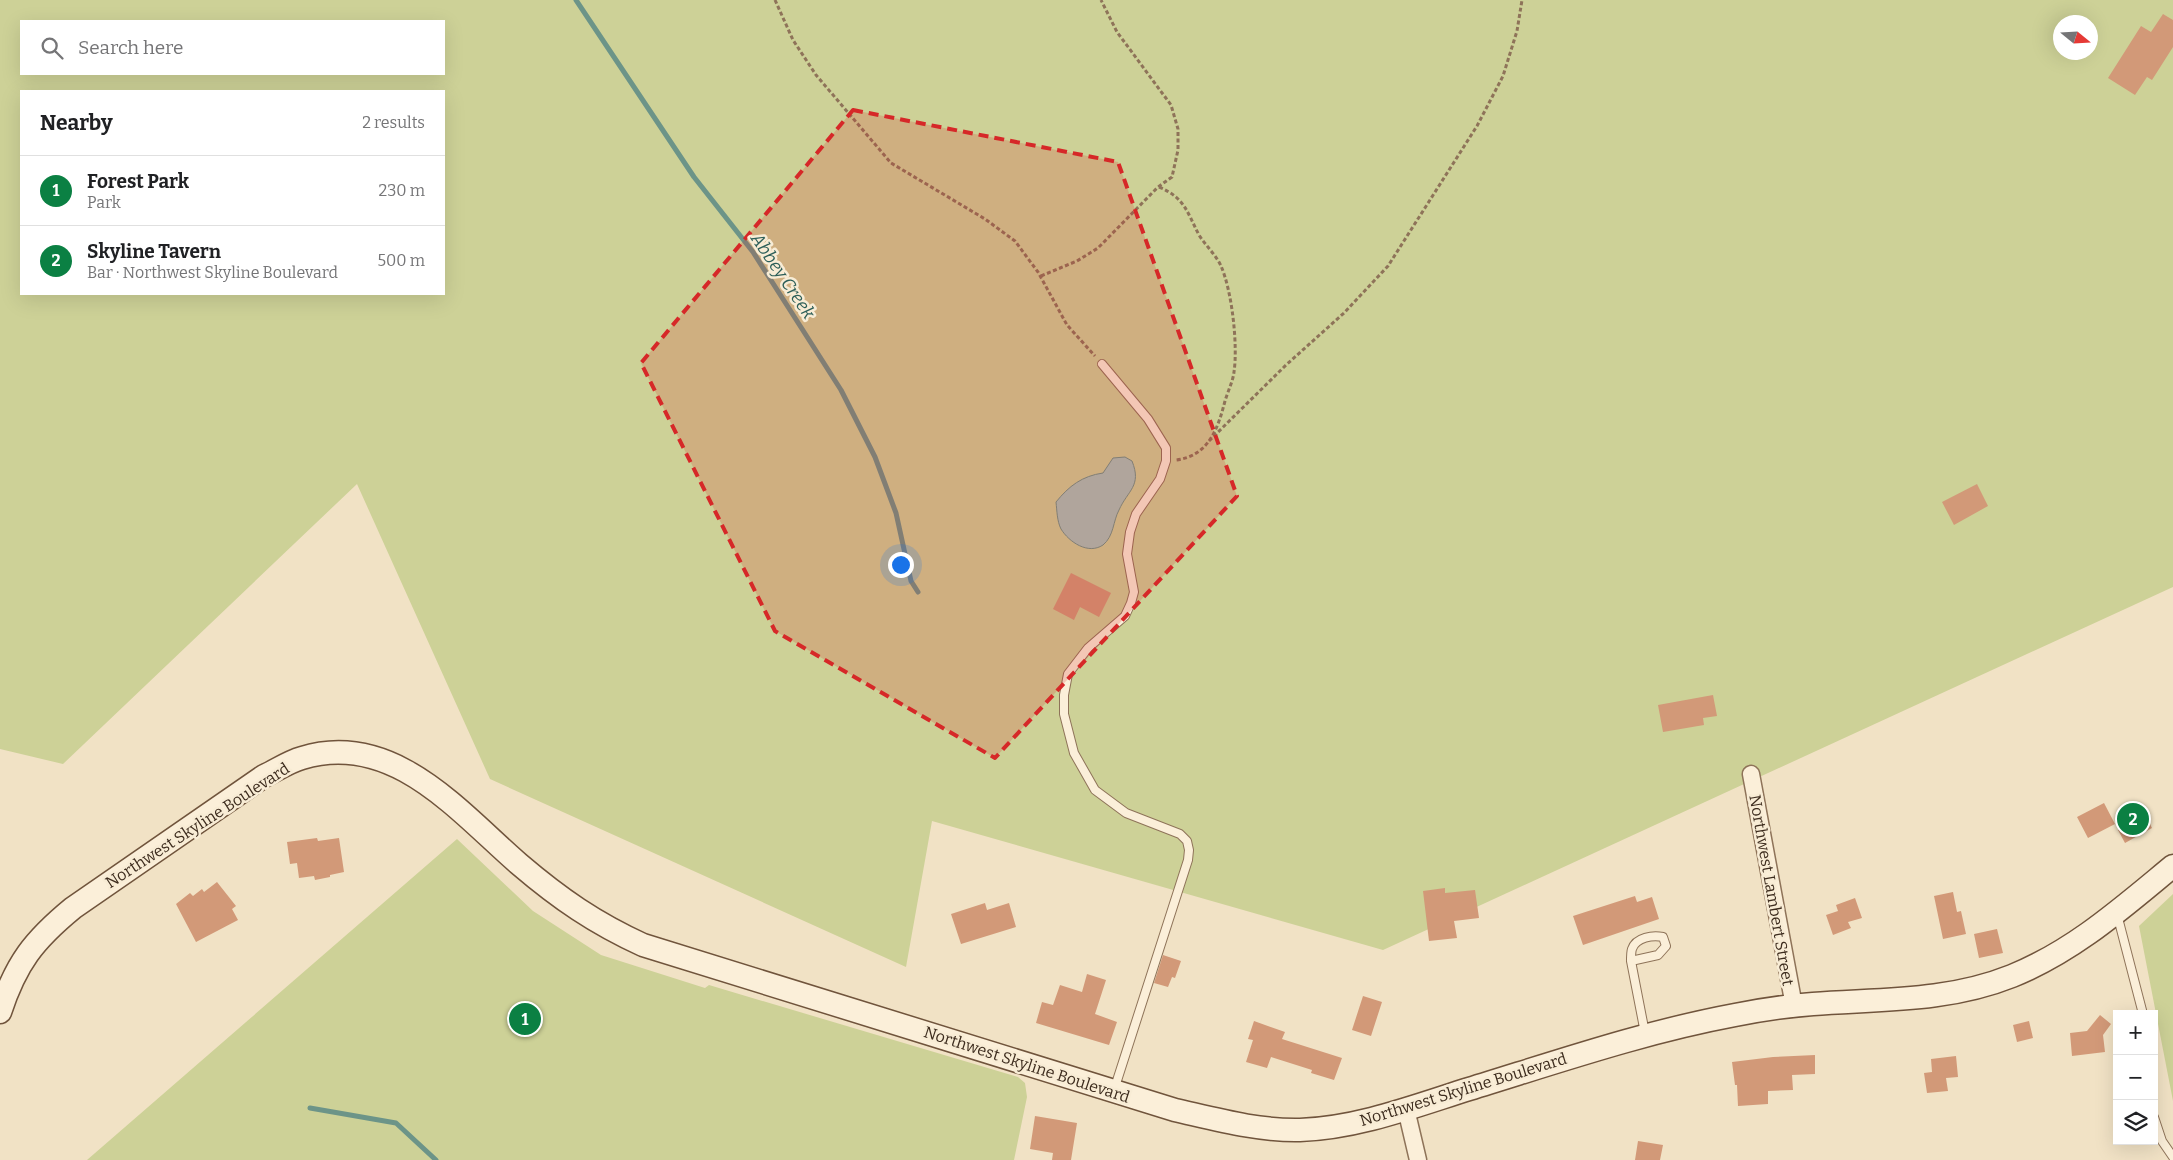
<!DOCTYPE html>
<meta charset="utf-8">
<style>
:root{--surface:#fff;--page:#f2f2f2;--text:#202124;--muted:#757577;--line:#e0e0e0;--accent:#0b8043}
body{margin:0;font-family:Bitter,serif;background:var(--page);color:var(--text)}
.controls{position:absolute;right:15px;bottom:15px;display:grid;overflow:hidden;border-radius:0px;box-shadow:0 5px 20px #0002}
.controls button{width:45px;height:45px;display:grid;place-items:center;padding:0;border:0;border-bottom:1px solid var(--line);background:var(--surface);color:var(--text);font:25px sans-serif}
.compass{position:absolute;left:2053px;top:15px;width:45px;height:45px;border-radius:50%;background:var(--surface);box-shadow:0 5px 20px #0002;rotate:108deg}
.you{position:absolute;left:900px;top:564px;width:18px;height:18px;margin:-12px;border:4px solid #fff;border-radius:50%;background:#1a73e8;box-shadow:0 0 0 8px #1a73e833}
.badge{display:grid;place-items:center;width:32px;height:32px;border-radius:50%;background:var(--accent);color:#fff;font-size:16px;font-weight:700}
.pin{position:absolute;translate:-50% -50%;border:2px solid #fff;box-shadow:0 1px 5px #0006}
.list{margin:0;padding:0;list-style:none}
h2{display:flex;justify-content:space-between;align-items:center;height:65px;margin:0;padding:0 20px;font-size:21px}
h2 small{font-size:16px;font-weight:400;color:var(--muted)}
.list li{display:grid;grid-template-columns:32px 1fr auto;gap:15px;align-items:center;box-sizing:border-box;height:70px;padding:0 20px;border-top:1px solid var(--line)}
.list b{display:block;font-size:19px;white-space:nowrap}
.list p{margin:0;font-size:16px;white-space:nowrap;color:var(--muted)}
.list em{font-size:16px;font-style:normal;color:var(--muted)}
.icon{flex:none;width:28px;height:28px;fill:none;stroke:currentColor;stroke-width:2;stroke-linecap:round;stroke-linejoin:round}
.map{position:relative;flex:none;width:2173px;height:1160px;overflow:hidden}
.search{position:absolute;background:var(--surface);box-shadow:0 5px 20px #0002;left:20px;top:20px;width:425px;height:55px;display:flex;align-items:center;gap:12px;box-sizing:border-box;padding:0 18px;border-radius:0px;color:var(--muted);font-size:19px}
.panel{position:absolute;background:var(--surface);box-shadow:0 5px 20px #0002;left:20px;top:90px;width:425px;height:205px;border-radius:0px}
.map>svg:first-child{display:block}
.green{fill:#cdd197;fill-rule:evenodd}
.water{fill:#a7c5ba;stroke:#6c9488}
.lines{fill:none;stroke-linecap:round;stroke-linejoin:round}
.stream{stroke:#6c9488;stroke-width:5}
.building{fill:#d29978}
.service-casing{stroke:#8e7359;stroke-width:10}
.minor-casing{stroke:#8e7359;stroke-width:19}
.secondary-casing{stroke:#70543c;stroke-width:25}
.path{stroke:#8e7359;stroke-width:3;stroke-dasharray:4 2.5;stroke-linecap:butt}
.service{stroke:#fbefd9;stroke-width:8}
.minor{stroke:#fbefd9;stroke-width:16}
.secondary{stroke:#fbefd9;stroke-width:22}
.marked{fill:#d62828;fill-opacity:0.2;stroke:#d62828;stroke-width:4;stroke-dasharray:10 6;stroke-linejoin:round}
.labels{text-anchor:middle;stroke-width:5;stroke-linejoin:round;paint-order:stroke}
.street-label{font-size:16px;fill:#3d2c1e;stroke:#f8ecd5}
.water-label{font-size:18px;font-style:italic;fill:#2c5e58;stroke:#f8ecd5}
</style>
<div class="map">
<svg width="2173" height="1160" viewBox="0 0 2173 1160">
<rect width="100%" height="100%" fill="#f1e2c5"/>
<path class="green" d="M 0,0 L 2173,0 L 2173,587 L 1383,950 L 932,821 L 906,967 L 490,779 L 357,484 L 63,764 L 0,749 ZM 21,21 L 444,21 L 444,74 L 21,74 ZM 2060,22 L 2090,22 L 2090,52 L 2060,52 ZM 21,91 L 444,91 L 444,294 L 21,294 Z
M 457,839 L 533,911 L 601,955 L 705,988 L 709,985 L 1018,1077 L 1025,1083 L 1027,1097 L 1014,1160 L 87,1160 Z
M 2173,894 L 2173,1101 L 2139,926 Z"/>
<path class="water" d="M 1125,457 L 1132,461 C 1142,486 1128,490 1119,510 C 1113,521 1114,536 1103,545 C 1088,555 1069,542 1061,529 C 1057,521 1057,511 1056,502 C 1069,486 1082,476 1103,473 L 1113,458 Z"/>
<g class="lines">
<path class="stream" d="M 576,0 L 694,177 L 753,252 L 841,390 L 875,457 L 896,513 L 911,581 L 918,592
M 310,1108 L 396,1123 L 436,1160"/>
</g>
<path class="building" d="M 2163,14 L 2173,20 L 2173,47 L 2152,80 L 2147,77 L 2135,95 L 2108,78 L 2141,26 L 2151,32 Z
M 1977,484 L 1988,506 L 1954,525 L 1942,502 Z
M 1071,573 L 1111,593 L 1099,617 L 1080,607 L 1074,620 L 1053,609 Z
M 1713,695 L 1717,716 L 1703,718 L 1704,725 L 1663,732 L 1658,705 Z
M 2104,803 L 2115,824 L 2088,838 L 2077,817 Z
M 2145,814 L 2152,828 L 2125,843 L 2118,830 Z
M 317,838 L 318,841 L 339,838 L 344,872 L 330,875 L 330,877 L 315,880 L 314,876 L 299,878 L 297,863 L 290,864 L 287,842 Z
M 217,882 L 236,906 L 232,909 L 238,920 L 196,942 L 176,904 L 190,893 L 193,896 L 202,889 L 204,892 Z
M 1445,888 L 1445,893 L 1475,890 L 1479,918 L 1454,921 L 1457,938 L 1429,941 L 1423,891 Z
M 1953,892 L 1957,912 L 1961,911 L 1966,934 L 1943,939 L 1934,896 Z
M 1635,896 L 1637,902 L 1652,897 L 1659,919 L 1583,945 L 1573,916 Z
M 1855,898 L 1862,918 L 1848,922 L 1851,928 L 1833,935 L 1826,915 L 1838,911 L 1836,905 Z
M 985,903 L 987,910 L 1009,903 L 1016,927 L 961,944 L 951,914 Z
M 1997,929 L 2003,953 L 1979,958 L 1974,934 Z
M 1163,955 L 1181,961 L 1175,978 L 1172,977 L 1168,987 L 1154,983 Z
M 1087,974 L 1106,980 L 1095,1014 L 1117,1022 L 1109,1045 L 1036,1023 L 1042,1002 L 1053,1005 L 1060,985 L 1082,992 Z
M 1363,996 L 1382,1002 L 1371,1036 L 1352,1030 Z
M 2100,1015 L 2111,1024 L 2103,1035 L 2105,1052 L 2072,1056 L 2070,1033 L 2087,1031 Z
M 1254,1021 L 1285,1032 L 1282,1039 L 1342,1058 L 1334,1080 L 1311,1073 L 1312,1070 L 1271,1057 L 1267,1068 L 1246,1062 L 1253,1040 L 1248,1039 Z
M 2029,1021 L 2033,1038 L 2017,1042 L 2013,1025 Z
M 1815,1055 L 1815,1074 L 1792,1075 L 1793,1090 L 1768,1091 L 1768,1104 L 1738,1106 L 1737,1085 L 1735,1085 L 1732,1062 L 1773,1057 Z
M 1956,1056 L 1958,1077 L 1946,1078 L 1948,1091 L 1927,1093 L 1924,1073 L 1932,1072 L 1931,1059 Z
M 1035,1116 L 1077,1123 L 1071,1160 L 1052,1160 L 1053,1153 L 1030,1149 Z
M 1638,1141 L 1663,1145 L 1660,1160 L 1635,1160 Z"/>
<g class="lines">
<g class="service-casing">
<path id="service" d="M 1102,364 L 1148,419 L 1166,448 L 1166,461 L 1160,479 L 1136,514 L 1130,532 L 1127,554 L 1134,592 L 1131,603 L 1125,616 L 1088,648 L 1068,674 L 1064,695 L 1064,714 L 1074,753 L 1095,790 L 1126,813 L 1180,834 L 1187,841 L 1189,850 L 1188,860 L 1114,1090
M 2117,914 L 2143,1014
M 1631,961 L 1658,955 L 1666,946 L 1663,937 C 1653,935 1636,937 1632,949 C 1631,952 1631,958 1631,961 L 1645,1033
M 2154,1117 L 2162,1141 L 2173,1157"/>
</g>
<g class="minor-casing">
<path id="minor" d="M 1751,774 L 1794,1006
M 1406,1109 L 1418,1160"/>
</g>
<g class="secondary-casing">
<path id="secondary" d="M 0,1012 C 16,963 34,940 73,908 L 264,776 C 277,770 288,762 302,758 C 393,730 459,812 519,864 C 560,899 595,923 643,945 L 1175,1110 C 1215,1119 1258,1131 1300,1130 C 1358,1128 1415,1106 1469,1089 C 1557,1062 1644,1032 1735,1015 C 1760,1010 1787,1006 1813,1004 C 1881,999 1947,1002 2012,976 C 2074,951 2122,908 2173,866"/>
</g>
<path class="path" d="M 775,0 L 793,40 L 816,75 L 891,163 L 985,219 L 1015,241 L 1038,272 L 1067,325 L 1095,356
M 1159,187 C 1185,198 1187,212 1199,235 C 1206,246 1216,255 1221,266 C 1232,291 1238,345 1234,372 C 1233,381 1228,391 1225,401 C 1218,428 1209,456 1176,460
M 1041,276 L 1077,261 L 1098,248 L 1158,187 L 1172,177 L 1178,150 L 1178,129 L 1171,105 L 1117,32 L 1101,0
M 1209,441 L 1286,365 L 1344,313 L 1388,266 L 1477,126 L 1503,76 L 1517,31 L 1522,0"/>
<use href="#service" class="service"/>
<use href="#minor" class="minor"/>
<use href="#secondary" class="secondary"/>
</g>
<path class="marked" d="M 853,110 L 1118,162 L 1237,496 L 995,758 L 775,631 L 641,363 Z"/>
<g class="labels">
<g class="street-label">
<text transform="translate(197 825) rotate(-33)" y="6">Northwest Skyline Boulevard</text>
<text transform="translate(1772 890) rotate(80)" y="6">Northwest Lambert Street</text>
<text transform="translate(1027 1064) rotate(18)" y="6">Northwest Skyline Boulevard</text>
<text transform="translate(1463 1089) rotate(-17)" y="6">Northwest Skyline Boulevard</text>
</g>
<g class="water-label">
<text transform="translate(783 276) rotate(56)" y="6">Abbey Creek</text>
</g>
</g>
</svg>
<div class="controls">
<button>+</button>
<button>−</button>
<button><svg class="icon" aria-label="layers" viewBox="0 0 24 24"><path d="M12 4l9 5-9 5-9-5zM3 14l9 5 9-5"/></svg></button>
</div>
<svg class="compass" viewBox="-18 -18 36 36"><path d="M0-13l5 13h-10z" fill="#e53935"/><path d="M0 13l5-13h-10z" fill="#757577"/></svg>
<div class="you"></div>
<div class="pin badge" style="left:525px;top:1019px">1</div>
<div class="pin badge" style="left:2133px;top:819px">2</div>
<div class="search"><svg class="icon" aria-label="search" viewBox="0 0 24 24"><circle cx="10" cy="10" r="6"/><path d="M15 15l6 6"/></svg>Search here</div>
<section class="panel">
<h2>Nearby<small>2 results</small></h2>
<ul class="list">
<li><span class="badge">1</span><div><b>Forest Park</b><p>Park</p></div><em>230 m</em></li>
<li><span class="badge">2</span><div><b>Skyline Tavern</b><p>Bar · Northwest Skyline Boulevard</p></div><em>500 m</em></li>
</ul>
</section>
</div>
